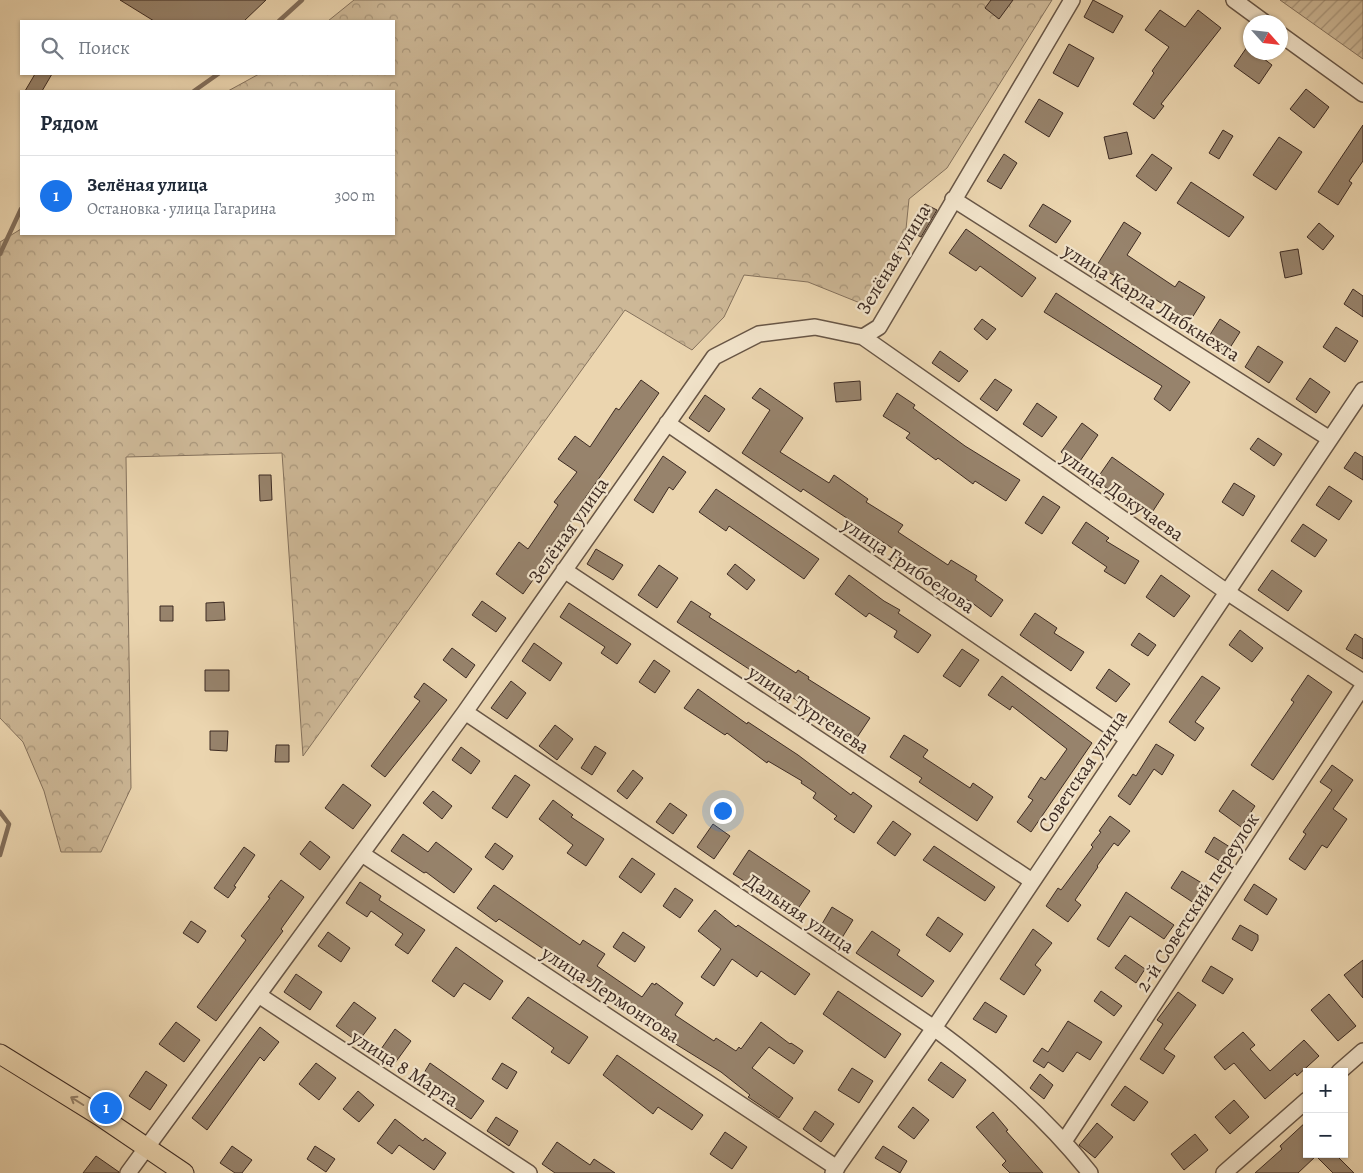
<!DOCTYPE html>
<html lang="ru">
<meta charset="utf-8">
<style>
:root{--surface:#fff;--page:#f6f6f7;--text:#1f2937;--muted:#747a83;--line:#e0e1e3;--accent:#1a73e8}
body{margin:0;font-family:Alegreya,serif;background:var(--page);color:var(--text)}
.controls{position:absolute;right:15px;bottom:15px;display:grid;overflow:hidden;border-radius:0px;box-shadow:0 1px 4px #0004}
.controls button{width:45px;height:45px;display:grid;place-items:center;padding:0;border:0;border-bottom:1px solid var(--line);background:var(--surface);color:var(--text);font:25px sans-serif}
.compass{position:absolute;left:1243px;top:15px;width:45px;height:45px;border-radius:50%;background:var(--surface);box-shadow:0 1px 4px #0004;rotate:117deg}
.you{position:absolute;left:722px;top:810px;width:18px;height:18px;margin:-12px;border:4px solid #fff;border-radius:50%;background:#1a73e8;box-shadow:0 0 0 8px #1a73e833}
.badge{display:grid;place-items:center;width:32px;height:32px;border-radius:50%;background:var(--accent);color:#fff;font-size:16px;font-weight:700}
.pin{position:absolute;translate:-50% -50%;border:2px solid #fff;box-shadow:0 1px 5px #0006}
.list{margin:0;padding:0;list-style:none}
h2{display:flex;justify-content:space-between;align-items:center;height:65px;margin:0;padding:0 20px;font-size:21px}
h2 small{font-size:16px;font-weight:400;color:var(--muted)}
.list li{display:grid;grid-template-columns:32px 1fr auto;gap:15px;align-items:center;box-sizing:border-box;height:80px;padding:0 20px;border-top:1px solid var(--line)}
.list b{display:block;font-size:19px;white-space:nowrap}
.list p{margin:0;font-size:16px;white-space:nowrap;color:var(--muted)}
.list em{font-size:16px;font-style:normal;color:var(--muted)}
.icon{flex:none;width:28px;height:28px;fill:none;stroke:currentColor;stroke-width:2;stroke-linecap:round;stroke-linejoin:round}
.map{position:relative;flex:none;width:1363px;height:1173px;overflow:hidden}
.search{position:absolute;background:var(--surface);box-shadow:0 1px 4px #0004;left:20px;top:20px;width:375px;height:55px;display:flex;align-items:center;gap:12px;box-sizing:border-box;padding:0 18px;border-radius:0px;color:var(--muted);font-size:19px}
.panel{position:absolute;background:var(--surface);box-shadow:0 1px 4px #0004;left:20px;top:90px;width:375px;height:145px;border-radius:0px}
.map>svg:first-child{display:block}
.forest{fill:url(#forest-crowns);stroke:#85725d}
.garden{fill:url(#garden-furrows);stroke:#85725d}
.lines{fill:none;stroke-linecap:round;stroke-linejoin:round}
.stream{stroke:#826e5a;stroke-width:4.5}
.building{fill:#97836c;stroke:#3d2b23}
.minor-casing{stroke:#685646;stroke-width:18}
.major-casing{stroke:#3d2b23;stroke-width:21}
.minor{stroke:#f2e4cb;stroke-width:15}
.major{stroke:#ebd5af;stroke-width:19}
.oneway{stroke:#948069}
.labels{text-anchor:middle;stroke-width:4.5;stroke-linejoin:round;paint-order:stroke}
.street-label{font-size:20px;fill:#3d2b23;stroke:#f2e4cb}
</style>
<div class="map">
<svg width="1363" height="1173" viewBox="0 0 1363 1173">
<defs>
<pattern id="forest-crowns" width="20" height="18" patternUnits="userSpaceOnUse" patternTransform="scale(1.25)"><rect width="20" height="18" fill="#cdb897"/><path d="M2 6a3 3 0 1 1 6 0M12 15a3 3 0 1 1 6 0" fill="none" stroke="#a8967b"/></pattern>
<pattern id="garden-furrows" width="10" height="10" patternUnits="userSpaceOnUse" patternTransform="scale(1.25)"><rect width="10" height="10" fill="#cdb897"/><path d="M-1 1l2-2M0 10L10 0M9 11l2-2" fill="none" stroke="#a8967b"/></pattern>
</defs>
<rect width="100%" height="100%" fill="#ebd5af"/>
<filter id="stains"><feTurbulence type="fractalNoise" baseFrequency=".004" numOctaves="4"/><feColorMatrix values="0 0 0 0 .2 0 0 0 0 .09 0 0 0 0 .02 0 0 0 .5 -.17"/></filter>
<radialGradient id="worn" r=".72"><stop offset=".6" stop-color="#630" stop-opacity="0"/><stop offset="1" stop-color="#630" stop-opacity=".3"/></radialGradient>
<path class="forest" d="M 354,0 L 1052,0 L 947,168 L 909,199 L 905,239 L 870,307 L 808,282 L 744,275 L 724,317 L 692,350 L 625,310 L 303,756 L 282,453 L 126,457 L 131,788 L 101,852 L 61,852 L 44,791 L 23,742 L 0,718 L 0,242 L 21,229 L 21,234 L 394,234 L 394,91 L 228,91 L 259,74 L 394,74 L 394,21 L 328,21 Z"/>
<path class="garden" d="M 1280,0 L 1363,0 L 1363,59 Z"/>
<g class="lines">
<path class="stream" d="M 279,21 L 302,0
M 194,91 L 218,74
M 0,254 L 21,209
M 0,812 L 9,824 L 0,855"/>
</g>
<path class="building" d="M 120,0 L 266,0 L 244,21 L 154,21 Z
M 991,0 L 1013,0 L 999,19 L 985,8 Z
M 1093,0 L 1123,16 L 1113,33 L 1084,17 Z
M 1160,10 L 1185,27 L 1198,10 L 1221,28 L 1161,104 L 1164,106 L 1154,119 L 1133,104 L 1154,73 L 1152,71 L 1169,47 L 1145,30 Z
M 1069,44 L 1094,58 L 1078,87 L 1053,73 Z
M 1247,47 L 1250,52 L 1255,52 L 1272,65 L 1259,84 L 1234,66 Z
M 35,74 L 52,74 L 42,91 L 25,91 Z
M 1306,89 L 1329,107 L 1314,128 L 1290,109 Z
M 1039,99 L 1063,113 L 1049,137 L 1025,122 Z
M 1363,125 L 1363,161 L 1349,181 L 1352,183 L 1338,205 L 1318,192 Z
M 1223,130 L 1233,136 L 1219,159 L 1209,153 Z
M 1127,132 L 1132,154 L 1109,159 L 1104,137 Z
M 1279,137 L 1302,152 L 1276,190 L 1253,175 Z
M 1004,154 L 1017,163 L 1001,189 L 987,181 Z
M 1152,154 L 1172,168 L 1156,191 L 1136,176 Z
M 1191,182 L 1244,217 L 1229,237 L 1177,203 Z
M 925,204 L 937,210 L 921,237 L 911,232 Z
M 1043,204 L 1071,221 L 1056,243 L 1029,226 Z
M 1124,222 L 1141,233 L 1127,255 L 1175,287 L 1179,281 L 1205,297 L 1190,321 L 1145,293 L 1140,300 L 1127,291 L 1131,286 L 1097,265 Z
M 1319,223 L 1334,236 L 1323,250 L 1307,237 Z
M 966,229 L 1036,278 L 1022,297 L 980,266 L 976,271 L 949,253 Z
M 1298,249 L 1302,274 L 1285,278 L 1280,252 Z
M 1353,289 L 1363,296 L 1363,317 L 1344,304 Z
M 1056,293 L 1190,382 L 1170,411 L 1154,399 L 1162,386 L 1044,312 Z
M 982,319 L 996,329 L 987,340 L 974,329 Z
M 1220,319 L 1240,332 L 1226,354 L 1206,341 Z
M 1336,327 L 1358,341 L 1345,362 L 1323,347 Z
M 1258,346 L 1283,362 L 1269,383 L 1245,367 Z
M 940,351 L 968,371 L 959,382 L 932,363 Z
M 1310,378 L 1330,392 L 1316,413 L 1296,399 Z
M 995,379 L 1012,390 L 997,411 L 980,399 Z
M 641,380 L 659,393 L 583,501 L 586,503 L 564,531 L 566,533 L 523,594 L 496,574 L 519,542 L 528,549 L 558,505 L 554,502 L 577,472 L 558,459 L 575,436 L 590,447 L 616,408 L 619,410 Z
M 860,381 L 861,400 L 836,402 L 834,383 Z
M 760,388 L 803,418 L 780,452 L 829,483 L 834,475 L 868,499 L 866,502 L 903,525 L 898,532 L 948,565 L 951,560 L 977,576 L 975,580 L 1003,600 L 991,617 L 971,602 L 892,555 L 895,550 L 803,489 L 801,492 L 742,453 L 770,410 L 752,398 Z
M 897,393 L 915,405 L 913,408 L 965,446 L 1020,480 L 1006,501 L 975,481 L 973,484 L 938,458 L 936,460 L 906,438 L 910,433 L 883,416 Z
M 705,395 L 725,409 L 709,432 L 689,418 Z
M 1037,403 L 1057,417 L 1042,437 L 1023,424 Z
M 1082,423 L 1098,435 L 1078,464 L 1061,452 Z
M 1258,438 L 1282,454 L 1274,466 L 1250,449 Z
M 1355,452 L 1363,457 L 1363,480 L 1344,468 Z
M 663,456 L 686,472 L 673,490 L 669,487 L 653,513 L 634,500 Z
M 1112,457 L 1164,494 L 1151,514 L 1123,496 L 1121,499 L 1096,480 Z
M 259,475 L 271,475 L 272,500 L 260,501 Z
M 1234,483 L 1255,496 L 1243,516 L 1222,502 Z
M 1329,486 L 1352,501 L 1339,520 L 1316,505 Z
M 716,489 L 819,559 L 804,579 L 729,526 L 726,531 L 699,512 Z
M 1043,496 L 1060,507 L 1042,534 L 1025,523 Z
M 1086,522 L 1109,538 L 1106,541 L 1139,561 L 1125,584 L 1104,571 L 1107,567 L 1072,543 Z
M 1303,524 L 1327,540 L 1315,557 L 1291,541 Z
M 596,549 L 623,565 L 613,580 L 587,564 Z
M 735,564 L 755,580 L 747,590 L 727,574 Z
M 659,565 L 678,578 L 657,608 L 638,595 Z
M 1272,570 L 1302,591 L 1288,611 L 1258,590 Z
M 849,575 L 884,601 L 900,610 L 898,613 L 931,635 L 918,653 L 894,637 L 897,631 L 869,613 L 866,617 L 835,594 Z
M 1161,575 L 1190,596 L 1174,617 L 1146,597 Z
M 482,601 L 506,618 L 496,632 L 472,615 Z
M 691,601 L 711,614 L 709,617 L 796,673 L 798,670 L 809,677 L 808,679 L 870,718 L 856,739 L 677,622 Z
M 224,602 L 225,620 L 206,621 L 206,603 Z
M 569,603 L 631,644 L 617,664 L 601,653 L 605,647 L 560,617 Z
M 160,606 L 173,606 L 173,621 L 160,621 Z
M 1035,613 L 1057,628 L 1054,633 L 1084,652 L 1071,671 L 1020,635 Z
M 1240,630 L 1263,648 L 1252,662 L 1229,645 Z
M 1139,633 L 1156,645 L 1148,656 L 1131,645 Z
M 1355,634 L 1363,639 L 1363,659 L 1346,649 Z
M 534,643 L 562,663 L 550,681 L 522,661 Z
M 452,648 L 475,665 L 466,678 L 443,660 Z
M 962,649 L 979,660 L 960,687 L 943,676 Z
M 654,660 L 670,671 L 655,693 L 639,682 Z
M 1109,669 L 1130,684 L 1116,702 L 1096,688 Z
M 205,670 L 229,670 L 229,691 L 205,691 Z
M 1308,675 L 1332,692 L 1273,780 L 1251,765 L 1294,702 L 1291,700 Z
M 1002,676 L 1092,743 L 1031,832 L 1017,822 L 1033,800 L 1028,797 L 1041,777 L 1045,780 L 1067,749 L 1012,706 L 1010,710 L 988,695 Z
M 1202,676 L 1220,688 L 1195,722 L 1204,728 L 1195,741 L 1169,722 Z
M 511,681 L 526,693 L 507,719 L 491,708 Z
M 424,683 L 447,700 L 385,777 L 371,766 L 420,701 L 414,697 Z
M 698,689 L 747,724 L 748,722 L 798,755 L 851,795 L 853,792 L 872,806 L 854,833 L 834,819 L 837,816 L 813,798 L 816,793 L 801,783 L 802,781 L 768,761 L 767,763 L 727,733 L 725,735 L 684,708 Z
M 555,725 L 573,739 L 557,760 L 539,746 Z
M 210,731 L 228,731 L 227,751 L 210,750 Z
M 904,735 L 928,750 L 923,757 L 970,788 L 973,783 L 993,797 L 977,821 L 919,782 L 922,778 L 890,757 Z
M 1156,744 L 1174,755 L 1162,775 L 1154,769 L 1130,805 L 1118,796 L 1133,774 L 1136,776 Z
M 276,745 L 289,745 L 289,762 L 275,762 Z
M 595,746 L 606,753 L 592,775 L 581,768 Z
M 461,747 L 480,761 L 471,774 L 452,760 Z
M 1332,765 L 1353,780 L 1333,809 L 1347,819 L 1327,848 L 1322,845 L 1305,870 L 1289,859 L 1306,834 L 1303,832 L 1332,790 L 1320,782 Z
M 633,770 L 643,778 L 627,799 L 617,791 Z
M 515,775 L 530,785 L 507,818 L 492,808 Z
M 343,784 L 371,805 L 353,829 L 325,808 Z
M 1233,790 L 1255,806 L 1241,827 L 1219,811 Z
M 433,791 L 452,806 L 442,819 L 423,803 Z
M 553,800 L 573,815 L 571,817 L 604,839 L 586,866 L 567,853 L 573,845 L 539,819 Z
M 670,803 L 687,815 L 673,834 L 656,822 Z
M 1110,816 L 1130,831 L 1118,846 L 1114,843 L 1097,866 L 1098,867 L 1075,900 L 1081,905 L 1068,922 L 1046,906 L 1058,888 L 1061,890 L 1093,847 L 1091,845 L 1101,832 L 1099,831 Z
M 893,821 L 911,834 L 895,856 L 877,843 Z
M 713,824 L 730,836 L 714,859 L 697,847 Z
M 403,834 L 428,852 L 436,842 L 472,869 L 454,893 L 426,872 L 424,873 L 391,851 Z
M 1214,837 L 1233,849 L 1225,864 L 1205,852 Z
M 310,841 L 330,857 L 320,870 L 300,854 Z
M 495,843 L 513,856 L 503,870 L 485,857 Z
M 934,846 L 995,887 L 985,901 L 923,860 Z
M 244,847 L 255,855 L 234,886 L 236,887 L 228,898 L 214,888 Z
M 749,850 L 810,891 L 795,913 L 733,874 Z
M 632,858 L 655,874 L 641,893 L 619,877 Z
M 1182,871 L 1205,885 L 1194,903 L 1171,888 Z
M 281,880 L 304,897 L 281,929 L 283,931 L 216,1021 L 197,1007 L 246,940 L 241,936 L 270,898 L 268,897 Z
M 360,882 L 381,896 L 379,900 L 425,930 L 408,954 L 395,945 L 403,934 L 371,911 L 367,917 L 346,903 Z
M 1254,884 L 1277,899 L 1267,915 L 1244,900 Z
M 494,885 L 580,945 L 583,940 L 605,954 L 597,966 L 642,997 L 652,983 L 655,985 L 656,983 L 683,1003 L 675,1015 L 714,1041 L 716,1038 L 736,1051 L 739,1047 L 741,1049 L 761,1022 L 790,1044 L 791,1043 L 803,1051 L 794,1064 L 769,1047 L 752,1068 L 793,1098 L 779,1118 L 748,1097 L 750,1095 L 721,1072 L 674,1043 L 677,1040 L 620,998 L 616,1005 L 592,989 L 595,985 L 566,967 L 567,965 L 499,919 L 496,922 L 477,908 Z
M 675,888 L 693,900 L 680,918 L 663,906 Z
M 1126,892 L 1174,925 L 1164,939 L 1130,916 L 1109,947 L 1097,939 Z
M 832,907 L 853,920 L 840,941 L 819,929 Z
M 715,910 L 736,927 L 738,925 L 810,974 L 795,995 L 761,971 L 757,977 L 732,959 L 714,986 L 701,977 L 721,949 L 698,931 Z
M 938,917 L 963,934 L 950,952 L 926,935 Z
M 191,921 L 206,931 L 198,943 L 183,933 Z
M 1240,925 L 1258,935 L 1258,940 L 1252,951 L 1232,939 Z
M 1033,929 L 1052,943 L 1035,965 L 1041,970 L 1024,995 L 1000,979 Z
M 872,931 L 900,950 L 897,955 L 934,981 L 922,997 L 856,953 Z
M 328,932 L 350,948 L 341,962 L 318,946 Z
M 623,932 L 645,947 L 635,962 L 613,947 Z
M 456,947 L 503,981 L 490,1000 L 464,983 L 454,997 L 432,981 Z
M 1125,955 L 1145,969 L 1136,983 L 1115,968 Z
M 1363,960 L 1363,998 L 1344,975 Z
M 1211,966 L 1233,979 L 1223,994 L 1202,981 Z
M 296,974 L 322,992 L 310,1010 L 284,992 Z
M 838,991 L 901,1034 L 885,1058 L 823,1014 Z
M 1101,991 L 1122,1006 L 1114,1016 L 1094,1001 Z
M 1178,992 L 1196,1005 L 1164,1049 L 1175,1056 L 1163,1074 L 1140,1059 L 1163,1024 L 1157,1020 Z
M 1329,994 L 1356,1026 L 1338,1041 L 1311,1010 Z
M 528,997 L 588,1037 L 569,1064 L 551,1052 L 554,1048 L 512,1018 Z
M 354,1002 L 376,1018 L 358,1042 L 336,1026 Z
M 985,1002 L 1007,1016 L 996,1033 L 973,1019 Z
M 1068,1021 L 1102,1042 L 1090,1060 L 1077,1052 L 1063,1072 L 1048,1062 L 1044,1068 L 1033,1061 L 1042,1048 L 1048,1052 Z
M 176,1022 L 200,1040 L 184,1062 L 159,1044 Z
M 260,1027 L 279,1042 L 264,1061 L 260,1057 L 207,1130 L 192,1118 Z
M 395,1029 L 411,1041 L 395,1063 L 379,1052 Z
M 1243,1032 L 1255,1045 L 1250,1049 L 1270,1071 L 1304,1040 L 1319,1056 L 1297,1076 L 1295,1073 L 1265,1099 L 1234,1063 L 1225,1070 L 1214,1057 Z
M 617,1055 L 703,1115 L 692,1130 L 658,1107 L 653,1114 L 603,1075 Z
M 941,1062 L 966,1080 L 953,1098 L 928,1080 Z
M 316,1063 L 336,1078 L 319,1100 L 299,1084 Z
M 430,1063 L 484,1101 L 471,1119 L 449,1104 L 453,1099 L 421,1078 Z
M 502,1063 L 517,1072 L 507,1089 L 492,1079 Z
M 852,1068 L 873,1081 L 859,1103 L 838,1090 Z
M 146,1071 L 167,1085 L 150,1110 L 129,1096 Z
M 1040,1074 L 1053,1085 L 1044,1099 L 1030,1088 Z
M 1125,1086 L 1148,1102 L 1134,1121 L 1111,1105 Z
M 358,1091 L 374,1105 L 359,1122 L 343,1109 Z
M 1234,1100 L 1249,1117 L 1230,1134 L 1215,1117 Z
M 913,1107 L 929,1120 L 914,1139 L 898,1127 Z
M 815,1111 L 834,1124 L 821,1142 L 803,1129 Z
M 993,1112 L 1008,1130 L 1006,1131 L 1043,1173 L 1010,1173 L 1002,1165 L 1006,1161 L 976,1127 Z
M 496,1117 L 518,1131 L 509,1146 L 487,1131 Z
M 395,1119 L 423,1141 L 425,1138 L 446,1153 L 434,1170 L 399,1145 L 392,1154 L 377,1143 Z
M 1307,1121 L 1307,1154 L 1335,1154 L 1354,1173 L 1333,1173 L 1316,1156 L 1298,1173 L 1255,1173 L 1282,1149 L 1280,1146 Z
M 1097,1123 L 1113,1137 L 1095,1158 L 1079,1145 Z
M 725,1132 L 747,1147 L 732,1169 L 710,1154 Z
M 1195,1134 L 1208,1150 L 1184,1170 L 1171,1154 Z
M 557,1142 L 590,1165 L 594,1159 L 615,1173 L 555,1173 L 542,1164 Z
M 232,1146 L 252,1160 L 242,1173 L 235,1173 L 220,1163 Z
M 315,1146 L 335,1159 L 326,1172 L 307,1159 Z
M 883,1146 L 907,1161 L 900,1173 L 875,1158 Z
M 96,1156 L 119,1172 L 119,1173 L 83,1173 Z"/>
<g class="lines">
<g class="minor-casing">
<path id="minor" d="M 1234,0 L 1264,22
M 1280,34 L 1363,94
M 953,199 L 1330,439
M 863,337 L 1227,592 L 1363,682
M 667,423 L 1128,739
M 564,570 L 1032,881
M 465,712 L 934,1028 C 992,1071 1046,1117 1090,1173
M 362,854 L 837,1168
M 260,996 L 529,1173
M 1339,1072 L 1363,1051
M 1065,1140 L 1363,686
M 128,1173 L 465,712 L 714,357 L 759,334 L 815,327 L 863,337 L 879,327 L 1072,0
M 833,1173 L 934,1028 L 1363,390
M 1224,1173 L 1307,1100"/>
</g>
<g class="major-casing">
<path id="major" d="M 0,1054 L 100,1116 L 184,1173"/>
</g>
<use href="#minor" class="minor"/>
<use href="#major" class="major"/>
</g>
<defs><path id="oneway-shaft" d="M-6 0H5M1.5-3L5.5 0L1.5 3" fill="none" stroke-width="1.6" stroke-linecap="round" stroke-linejoin="round" transform="scale(1.25)"/></defs>
<use class="oneway" href="#oneway-shaft" transform="translate(77 1101) rotate(-148)"/>
<g class="labels">
<g class="street-label">
<text transform="translate(893 259) rotate(-59)" y="7">Зелёная улица</text>
<text transform="translate(1152 302) rotate(32)" y="7">улица Карла Либкнехта</text>
<text transform="translate(1123 495) rotate(35)" y="7">улица Докучаева</text>
<text transform="translate(568 530) rotate(-55)" y="7">Зелёная улица</text>
<text transform="translate(909 565) rotate(34)" y="7">улица Грибоедова</text>
<text transform="translate(809 709) rotate(34)" y="7">улица Тургенева</text>
<text transform="translate(1082 771) rotate(-56)" y="7">Советская улица</text>
<text transform="translate(1197 902) rotate(-57)" y="7">2-й Советский переулок</text>
<text transform="translate(800 913) rotate(34)" y="7">Дальняя улица</text>
<text transform="translate(611 994) rotate(33)" y="7">улица Лермонтова</text>
<text transform="translate(405 1068) rotate(33)" y="7">улица 8 Марта</text>
</g>
</g>
<rect width="100%" height="100%" filter="url(#stains)"/>
<rect width="100%" height="100%" fill="url(#worn)"/>
</svg>
<div class="controls">
<button>+</button>
<button>−</button>
</div>
<svg class="compass" viewBox="-18 -18 36 36"><path d="M0-13l5 13h-10z" fill="#e53935"/><path d="M0 13l5-13h-10z" fill="#747a83"/></svg>
<div class="you"></div>
<div class="pin badge" style="left:106px;top:1108px">1</div>
<div class="search"><svg class="icon" aria-label="search" viewBox="0 0 24 24"><circle cx="10" cy="10" r="6"/><path d="M15 15l6 6"/></svg>Поиск</div>
<section class="panel">
<h2>Рядом<small></small></h2>
<ul class="list">
<li><span class="badge">1</span><div><b>Зелёная улица</b><p>Остановка · улица Гагарина</p></div><em>300 m</em></li>
</ul>
</section>
</div>
